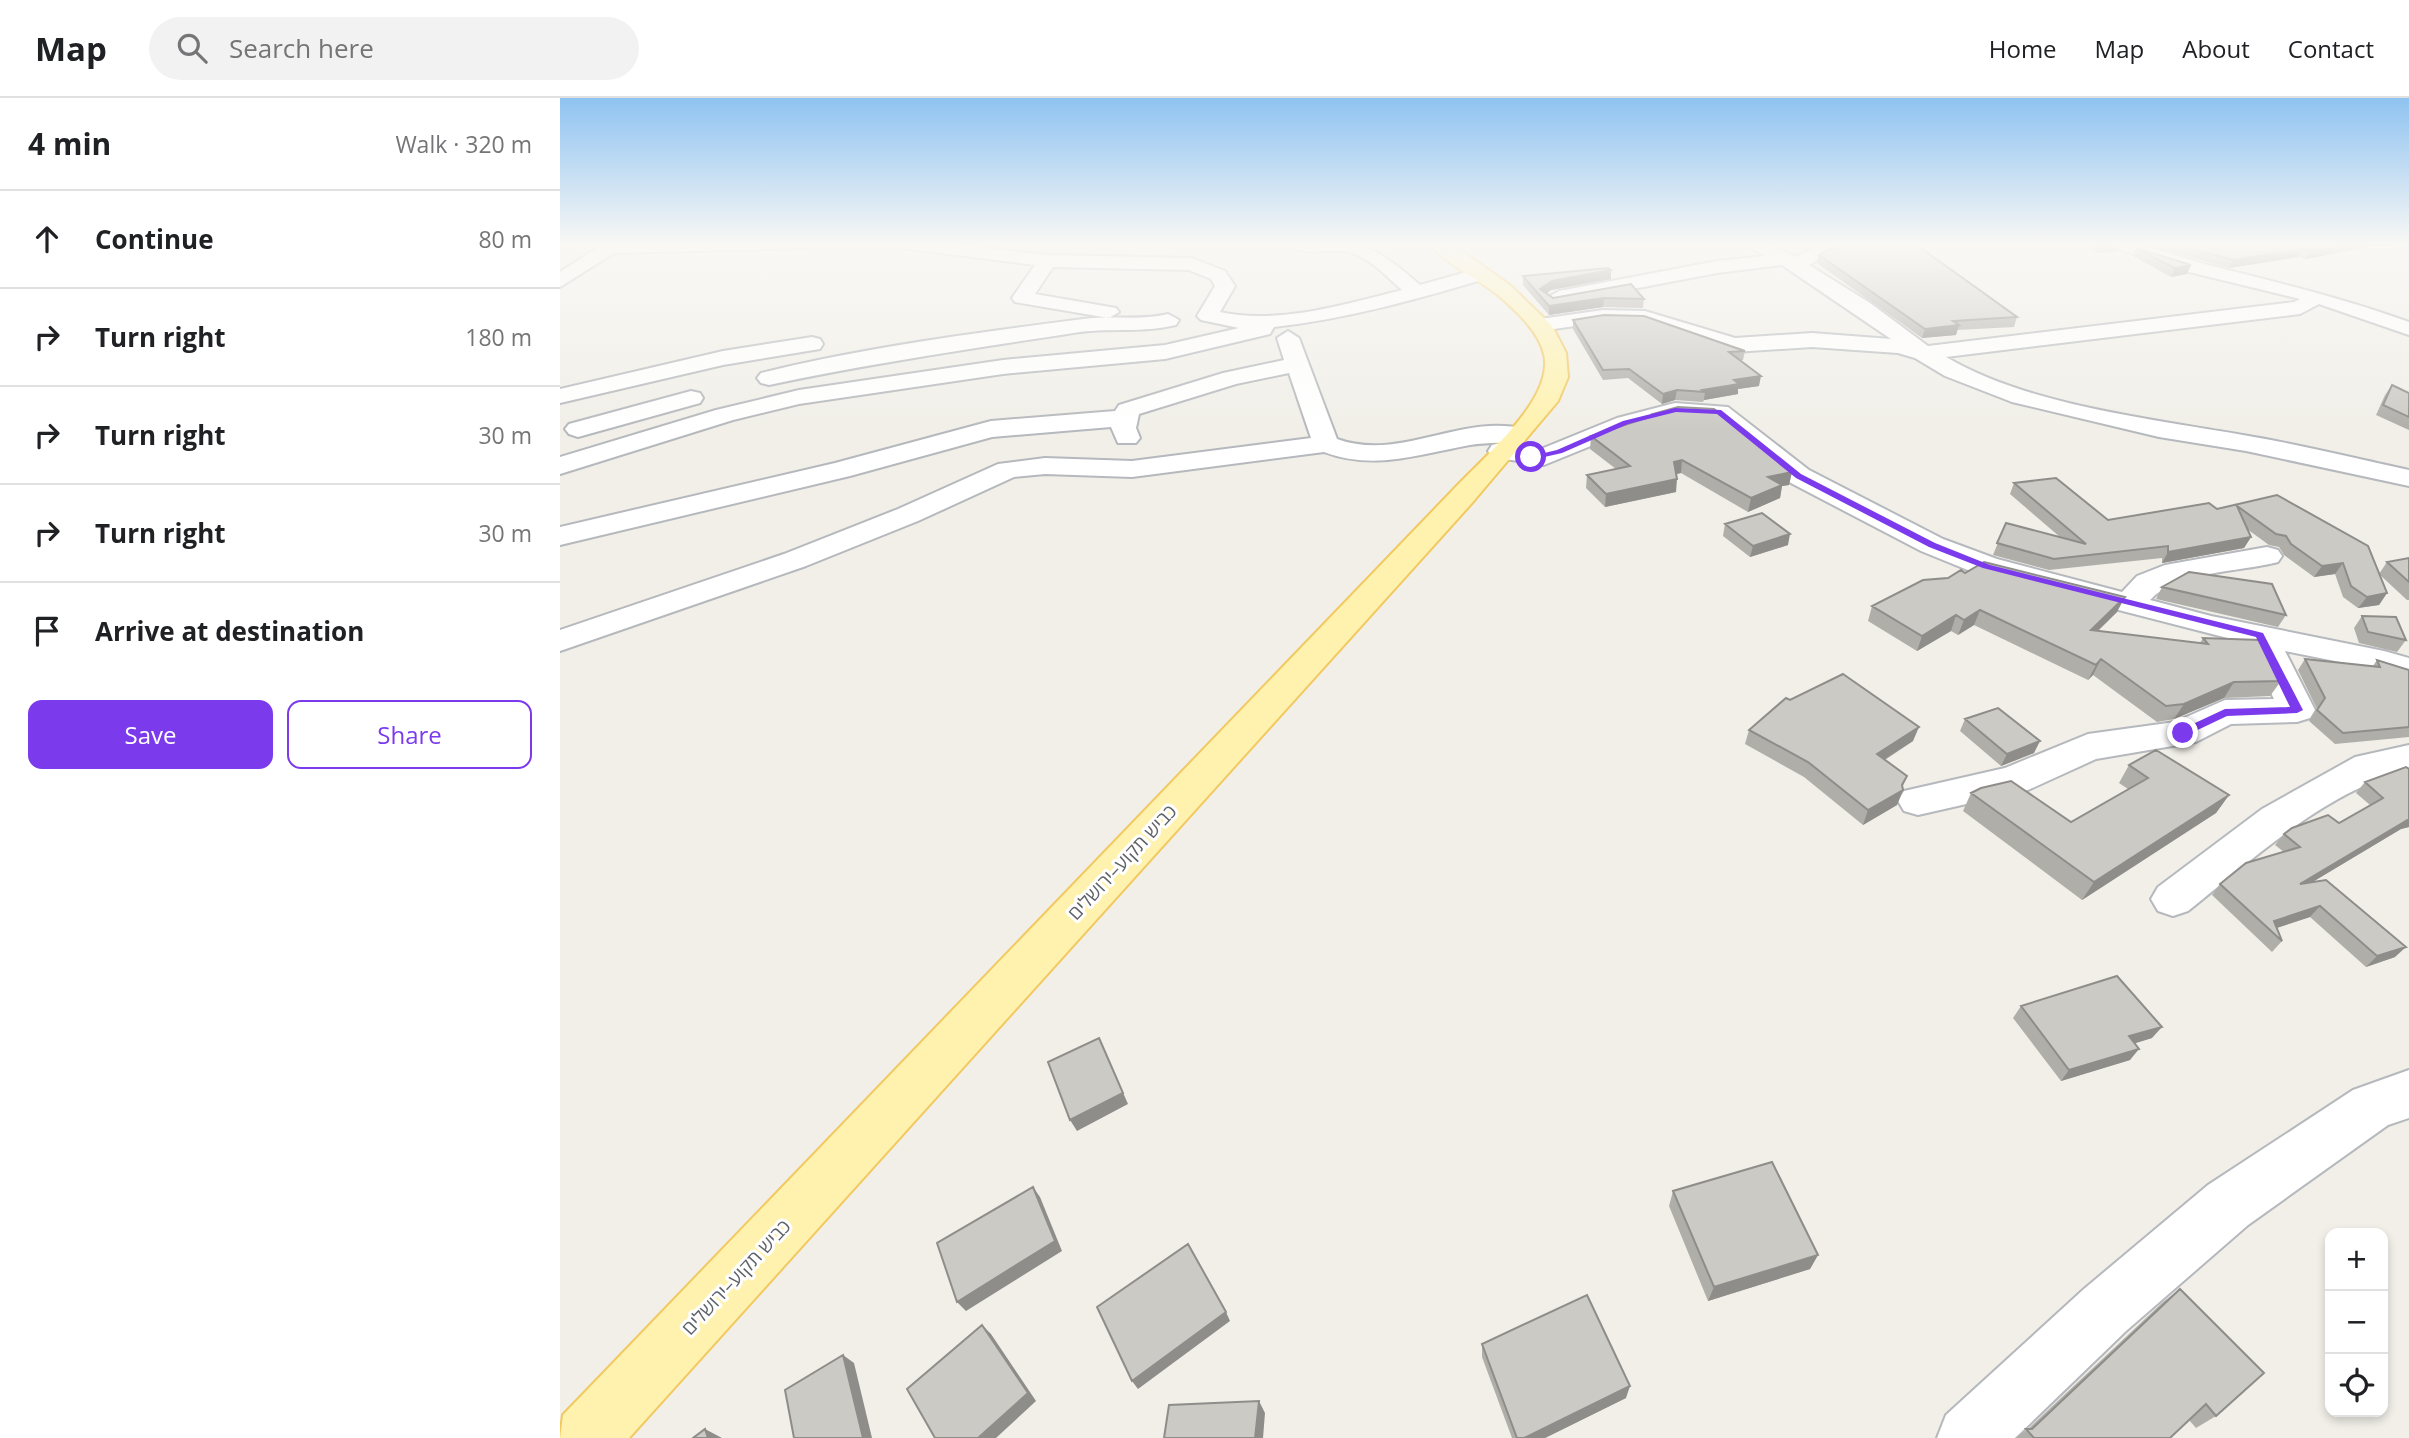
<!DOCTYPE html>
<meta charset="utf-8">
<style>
:root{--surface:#fff;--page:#f2f2f2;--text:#202124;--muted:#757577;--line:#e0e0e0;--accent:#7c3aed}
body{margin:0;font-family:"Open Sans",Heebo,sans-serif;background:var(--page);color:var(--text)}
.controls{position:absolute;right:21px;bottom:21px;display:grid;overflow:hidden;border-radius:14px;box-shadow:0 4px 10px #0003}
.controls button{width:63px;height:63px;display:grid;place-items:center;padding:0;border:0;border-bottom:2px solid var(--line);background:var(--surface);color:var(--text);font:35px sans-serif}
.stop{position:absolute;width:21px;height:21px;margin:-16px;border:5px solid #7c3aed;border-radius:50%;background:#fff}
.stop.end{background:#7c3aed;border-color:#fff;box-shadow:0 2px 7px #0008}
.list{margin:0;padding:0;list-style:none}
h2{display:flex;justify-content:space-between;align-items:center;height:91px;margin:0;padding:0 28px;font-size:30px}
h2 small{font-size:23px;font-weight:400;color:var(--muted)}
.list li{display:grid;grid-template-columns:46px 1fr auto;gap:21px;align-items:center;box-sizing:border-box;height:98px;padding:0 28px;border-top:2px solid var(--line)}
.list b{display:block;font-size:26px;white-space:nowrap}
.list em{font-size:23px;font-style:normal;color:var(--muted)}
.actions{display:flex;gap:14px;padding:21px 28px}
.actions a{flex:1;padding:16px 0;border:2px solid var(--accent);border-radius:14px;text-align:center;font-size:24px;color:var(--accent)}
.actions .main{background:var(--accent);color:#fff}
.icon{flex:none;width:38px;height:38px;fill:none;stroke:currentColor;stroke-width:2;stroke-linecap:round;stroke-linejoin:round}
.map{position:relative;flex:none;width:1849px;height:1340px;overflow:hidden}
header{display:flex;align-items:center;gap:42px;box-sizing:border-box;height:98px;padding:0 35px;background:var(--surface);border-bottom:2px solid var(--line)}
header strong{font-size:33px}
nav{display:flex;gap:38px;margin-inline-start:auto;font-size:24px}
.search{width:490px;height:63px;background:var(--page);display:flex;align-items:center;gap:18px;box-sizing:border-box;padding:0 24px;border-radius:38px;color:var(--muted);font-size:26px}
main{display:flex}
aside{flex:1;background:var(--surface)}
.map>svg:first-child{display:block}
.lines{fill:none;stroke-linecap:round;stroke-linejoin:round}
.minor-casing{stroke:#b5b8bc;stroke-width:4}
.major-casing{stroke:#f2c960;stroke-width:4}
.minor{fill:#fff;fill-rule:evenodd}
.major{fill:#fff2af;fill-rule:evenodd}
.wall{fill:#afaea9}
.shaded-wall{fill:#8f8d8a}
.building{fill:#cccac5;stroke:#8f8d8a;stroke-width:2}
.route{fill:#7c3aed}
.labels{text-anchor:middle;stroke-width:6;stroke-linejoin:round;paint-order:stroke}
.street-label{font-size:19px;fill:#5f6368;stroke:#fff}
</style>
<header>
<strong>Map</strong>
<div class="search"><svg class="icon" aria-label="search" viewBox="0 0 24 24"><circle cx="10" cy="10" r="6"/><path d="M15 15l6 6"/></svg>Search here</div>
<nav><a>Home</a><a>Map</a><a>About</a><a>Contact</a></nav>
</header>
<main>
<aside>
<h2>4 min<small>Walk · 320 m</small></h2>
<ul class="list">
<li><svg class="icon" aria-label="ahead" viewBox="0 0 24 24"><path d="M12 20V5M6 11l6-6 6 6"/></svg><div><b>Continue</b></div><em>80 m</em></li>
<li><svg class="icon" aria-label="right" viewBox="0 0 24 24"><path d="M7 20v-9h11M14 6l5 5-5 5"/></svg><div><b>Turn right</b></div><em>180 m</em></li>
<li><svg class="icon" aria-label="right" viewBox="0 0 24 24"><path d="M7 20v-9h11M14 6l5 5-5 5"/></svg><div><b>Turn right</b></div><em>30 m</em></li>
<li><svg class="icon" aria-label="right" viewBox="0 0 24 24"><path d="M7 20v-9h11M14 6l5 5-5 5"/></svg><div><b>Turn right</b></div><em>30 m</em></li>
<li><svg class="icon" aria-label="arrive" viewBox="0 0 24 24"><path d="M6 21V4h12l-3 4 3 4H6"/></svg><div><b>Arrive at destination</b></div></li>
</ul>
<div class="actions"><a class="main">Save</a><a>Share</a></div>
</aside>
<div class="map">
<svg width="1849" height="1340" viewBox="0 0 1849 1340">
<rect width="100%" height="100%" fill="#f1efe8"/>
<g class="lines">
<g class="minor-casing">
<path id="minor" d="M 45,145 L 258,145 L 249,150 L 54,155 L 0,189 L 0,174 Z
M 332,145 L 384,145 L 487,157 L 632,160 L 665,173 L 675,188 L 660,214 C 718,227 786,206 842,192 C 827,179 808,158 788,154 C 767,150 749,158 729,149 L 726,145 L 794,145 C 820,152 840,170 860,187 L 921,170 L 931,176 L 928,180 C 858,201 787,221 714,229 L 710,236 L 605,261 L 443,276 L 239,306 L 173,322 L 0,376 L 0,359 L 156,312 L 239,292 L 443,262 L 605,247 L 679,230 L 641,222 L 637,218 L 655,188 L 651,181 L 629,172 L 493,169 L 475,196 L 556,210 L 559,214 L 549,220 L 455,204 L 452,200 L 475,167 L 341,150 Z
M 1185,145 L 1208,145 L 1236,159 L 1263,145 L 1286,145 L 1249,167 L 1310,205 L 1368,248 L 1734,204 L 1740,201 L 1625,173 L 1553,149 L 1550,145 C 1584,145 1615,158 1648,167 C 1716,184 1783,200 1849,224 L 1849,237 L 1759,206 L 1740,216 L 1386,259 C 1467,307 1590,321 1683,337 C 1738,346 1794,360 1849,372 L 1849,388 L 1686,353 L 1599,339 L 1452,304 L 1385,278 L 1355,260 L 1338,255 L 1252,249 L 1174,254 L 1083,225 L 1043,224 L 980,233 L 969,227 L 980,221 L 1043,212 L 1085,213 L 1175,240 L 1252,235 L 1331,241 L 1222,167 L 1157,175 L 999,205 L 989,199 L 999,193 L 1157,163 L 1205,158 Z
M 608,216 L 619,222 L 616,227 C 582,235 553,230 520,234 C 416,250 312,265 209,287 L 201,285 L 197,280 L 201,275 C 306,249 415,235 523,221 C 552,217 579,223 608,216 Z
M 728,233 L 739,240 L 777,341 C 840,364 902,315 965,331 L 969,336 L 965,341 C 947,346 928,344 910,347 C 860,356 814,373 764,354 L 572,379 L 485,376 L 454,379 L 358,423 L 246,468 L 0,553 L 0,532 L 224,456 L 338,411 L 438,366 L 485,360 L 572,363 L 751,340 L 729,275 L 676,286 L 579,316 L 576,330 L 580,340 L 576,345 L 558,345 L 551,329 L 432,339 L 290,378 L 0,447 L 0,429 L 275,365 L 431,323 L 555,313 L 559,307 L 663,275 L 724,262 L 717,240 Z
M 252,239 L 260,241 L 263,246 L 260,251 L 163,267 L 0,305 L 0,291 L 163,253 Z
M 131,293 L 140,295 L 143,300 L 140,305 L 18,339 L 9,336 L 5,331 L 9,326 Z
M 1115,305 L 1168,309 L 1249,372 L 1383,441 L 1437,461 L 1562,494 L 1577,478 L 1605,467 L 1707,449 L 1718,452 L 1722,458 L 1718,464 C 1681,474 1616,473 1590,502 L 1651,518 L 1824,553 L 1849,560 L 1849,583 L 1805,569 L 1725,553 L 1755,612 L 1750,620 L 1737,624 L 1671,626 L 1636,644 L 1536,661 L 1468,692 L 1358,717 L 1344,713 L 1338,703 L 1344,693 L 1445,670 L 1528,636 L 1615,624 L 1665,602 L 1714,601 L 1687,545 L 1415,475 L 1361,453 L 1229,384 L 1153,321 L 1116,319 L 1075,330 L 984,367 L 932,359 L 928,353 L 932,347 L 941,345 L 981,351 L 1057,320 Z
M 1849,647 L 1849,673 C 1770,689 1691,763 1628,813 L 1613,818 L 1598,813 L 1591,801 L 1598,789 L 1702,711 L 1795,659 Z
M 1849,972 L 1849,1020 L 1828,1027 L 1688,1127 L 1566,1233 L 1455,1340 L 1377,1340 L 1386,1317 L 1524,1191 L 1648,1087 L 1793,992 Z"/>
</g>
<g class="major-casing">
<path id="major" d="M 869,145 L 890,145 L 951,188 L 992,228 L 1006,255 L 1008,279 L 998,303 L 911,406 L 69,1340 L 0,1340 L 3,1317 L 891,394 C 920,362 995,302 984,256 C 978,232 955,212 938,197 C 917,180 885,166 869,145 Z"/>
</g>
<use href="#minor" class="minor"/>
<use href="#major" class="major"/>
</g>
<path class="wall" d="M 1518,145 L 1559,145 L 1560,146 L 1557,153 L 1537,155 Z
M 1569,145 L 1838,145 L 1836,148 L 1808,149 L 1746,161 L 1739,159 L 1669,170 L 1588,147 Z
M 1576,150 L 1631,167 L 1627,176 L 1611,179 L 1573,158 Z
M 1259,157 L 1457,219 L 1454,229 L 1397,232 L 1396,237 L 1362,240 L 1257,165 Z
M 1051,172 L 1051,181 L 991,192 L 986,196 L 993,200 L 1071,186 L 1084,201 L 1083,210 L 1043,209 L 989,217 L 963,187 L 963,178 Z
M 1013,222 L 1185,253 L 1183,262 L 1180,263 L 1199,288 L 1178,291 L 1178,296 L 1144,302 L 1143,304 L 1115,302 L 1102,306 L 1068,280 L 1043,282 L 1013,231 Z
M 1832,287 L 1849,295 L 1849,332 L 1816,317 L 1825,297 Z
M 1093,316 L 1232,374 L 1229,387 L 1222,388 L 1220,400 L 1188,414 L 1121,375 L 1116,376 L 1116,394 L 1045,409 L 1026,390 L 1027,377 L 1056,371 L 1030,351 L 1031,338 L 1093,318 Z
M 1454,385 L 1548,422 L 1657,411 L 1717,397 L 1827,495 L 1819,507 L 1798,510 L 1783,499 L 1775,476 L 1754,479 L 1724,457 L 1719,449 L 1709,447 L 1687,431 L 1691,439 L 1684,450 L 1602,465 L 1602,460 L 1489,472 L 1433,457 L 1446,425 L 1500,439 L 1450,396 Z
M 1165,426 L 1228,447 L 1190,459 L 1163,438 Z
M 1849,460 L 1849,502 L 1847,502 L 1819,476 L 1827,464 Z
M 1405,475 L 1557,514 L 1538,533 L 1640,545 L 1643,540 L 1721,583 L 1710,598 L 1664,600 L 1614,621 L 1597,624 L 1533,577 L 1528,582 L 1414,527 L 1398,537 L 1391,533 L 1357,553 L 1308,523 L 1312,508 Z
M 1602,489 L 1726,517 L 1718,529 L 1596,501 Z
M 1802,518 L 1846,542 L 1837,554 L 1799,545 L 1794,530 Z
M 1745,561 L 1813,568 L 1817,562 L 1849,572 L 1849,639 L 1775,646 L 1749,623 L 1757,611 L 1738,572 Z
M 1230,602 L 1353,643 L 1325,662 L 1343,692 L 1337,707 L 1303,727 L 1244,679 L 1185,646 L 1189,632 Z
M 1405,621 L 1474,655 L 1441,668 L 1400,633 Z
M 1569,667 L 1669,697 L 1656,715 L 1522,802 L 1403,713 L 1411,695 L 1511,724 L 1568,691 L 1559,685 Z
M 1849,671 L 1849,729 L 1841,731 L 1752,784 L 1835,859 L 1806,869 L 1750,819 L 1717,830 L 1722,843 L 1712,854 L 1652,797 L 1660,786 L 1724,754 L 1715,747 L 1724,736 L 1779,725 L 1810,707 L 1796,695 L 1805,684 Z
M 1461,908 L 1592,940 L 1575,945 L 1570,962 L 1501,983 L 1453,920 Z
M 1113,1093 L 1258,1157 L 1250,1171 L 1148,1203 L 1109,1108 Z
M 1620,1191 L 1656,1318 L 1636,1330 L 1629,1322 L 1610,1340 L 1455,1340 L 1468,1331 L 1603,1204 Z
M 922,1246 L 1066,1300 L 985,1340 L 952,1340 L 922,1259 Z"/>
<path class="shaded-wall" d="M 1796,145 L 1811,145 L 1808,149 L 1746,161 L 1750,153 Z
M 1560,146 L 1557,153 L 1537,155 L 1539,147 Z
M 1743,151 L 1739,159 L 1669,170 L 1673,162 Z
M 1631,167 L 1627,176 L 1611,179 L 1615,170 Z
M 1051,172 L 1051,181 L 991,192 L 981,199 L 980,191 L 992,183 Z
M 1044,200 L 1043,209 L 989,217 L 989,208 Z
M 1399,227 L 1396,237 L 1362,240 L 1365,231 Z
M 1201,278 L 1199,288 L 1178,291 L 1178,296 L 1144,302 L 1145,294 L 1142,292 L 1174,282 Z
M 1117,292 L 1115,302 L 1102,306 L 1103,296 Z
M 1122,362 L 1121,375 L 1112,377 L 1114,364 Z
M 1232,374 L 1229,387 L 1222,388 L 1220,400 L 1188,414 L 1191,400 L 1208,379 Z
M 1117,381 L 1116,394 L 1045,409 L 1046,396 Z
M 1230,436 L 1228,447 L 1190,459 L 1193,448 Z
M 1691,439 L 1684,450 L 1602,465 L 1608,454 Z
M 1783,465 L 1775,476 L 1754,479 L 1762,468 Z
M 1827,495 L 1819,507 L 1798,510 L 1807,499 Z
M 1565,499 L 1557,514 L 1523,547 L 1531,532 Z
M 1420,512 L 1414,527 L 1398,537 L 1404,522 Z
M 1396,517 L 1391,533 L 1357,553 L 1362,538 Z
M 1541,561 L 1533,577 L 1528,582 L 1536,567 Z
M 1674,584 L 1664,600 L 1614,621 L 1624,606 Z
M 1359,629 L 1353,643 L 1311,670 L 1317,656 Z
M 1480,643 L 1474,655 L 1441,668 L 1447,656 Z
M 1347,678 L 1340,694 L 1343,692 L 1337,707 L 1303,727 L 1308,712 L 1342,687 Z
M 1669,697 L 1656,715 L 1522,802 L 1534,784 Z
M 1849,721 L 1849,729 L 1841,731 L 1731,797 L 1740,786 Z
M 1760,808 L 1750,819 L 1710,832 L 1714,823 Z
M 1846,849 L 1835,859 L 1806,869 L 1817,858 Z
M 1602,929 L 1592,940 L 1560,950 L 1569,938 Z
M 544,951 L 568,1006 L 517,1033 L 510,1022 Z
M 1579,951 L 1570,962 L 1501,983 L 1509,972 Z
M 473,1089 L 480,1099 L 502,1153 L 406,1213 L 397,1204 Z
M 1258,1157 L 1250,1171 L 1148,1203 L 1154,1189 Z
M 666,1214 L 670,1223 L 578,1291 L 572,1283 Z
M 422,1227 L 431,1236 L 476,1303 L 436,1340 L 418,1340 Z
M 283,1257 L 294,1265 L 312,1340 L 303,1340 Z
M 1070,1288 L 1066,1300 L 985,1340 L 964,1340 Z
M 699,1303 L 705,1315 L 703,1340 L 695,1340 Z
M 145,1331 L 162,1340 L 148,1340 Z"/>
<path class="building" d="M 1313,145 L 1354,145 L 1457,219 L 1393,223 L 1399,227 L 1365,231 L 1259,157 L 1269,151 Z
M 1535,145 L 1559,145 L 1560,146 L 1539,147 Z
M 1610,145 L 1796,145 L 1750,153 L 1743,151 L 1673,162 Z
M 1576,150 L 1631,167 L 1615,170 Z
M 1048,170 L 1051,172 L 992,183 L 980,191 L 993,200 L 1071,186 L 1084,201 L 1044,200 L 989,208 L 963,178 Z
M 1044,217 L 1084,218 L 1185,253 L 1169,254 L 1201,278 L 1174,282 L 1179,286 L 1142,292 L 1145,294 L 1117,292 L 1103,296 L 1069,271 L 1043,272 L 1013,222 Z
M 1832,287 L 1849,295 L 1849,319 L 1823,307 Z
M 1118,309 L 1154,311 L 1232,374 L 1208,379 L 1222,387 L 1191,400 L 1122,362 L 1114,364 L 1117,381 L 1046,396 L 1027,377 L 1070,368 L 1031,338 L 1095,317 L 1093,316 Z
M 1496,380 L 1548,422 L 1649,405 L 1657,411 L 1717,397 L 1808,448 L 1827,495 L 1807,499 L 1791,488 L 1783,465 L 1762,468 L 1731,446 L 1726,438 L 1716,436 L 1677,408 L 1691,439 L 1608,454 L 1608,448 L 1494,461 L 1437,445 L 1446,425 L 1526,446 L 1454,385 Z
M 1202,415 L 1230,436 L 1193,448 L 1165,426 Z
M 1849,460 L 1849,484 L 1827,464 Z
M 1424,464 L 1565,499 L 1531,532 L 1648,546 L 1643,540 L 1700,542 L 1721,583 L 1674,584 L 1624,606 L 1606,608 L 1541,561 L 1536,567 L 1420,512 L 1404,522 L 1396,517 L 1362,538 L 1312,508 L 1363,482 L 1388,480 L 1401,472 L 1405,475 Z
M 1629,474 L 1712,486 L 1726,517 L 1602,489 Z
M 1802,518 L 1836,519 L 1846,542 L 1808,534 Z
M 1745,561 L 1820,569 L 1817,562 L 1849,572 L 1849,629 L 1783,635 L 1757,612 L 1765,600 Z
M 1283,576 L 1359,629 L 1317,656 L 1347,678 L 1342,687 L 1343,692 L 1308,712 L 1248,664 L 1189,632 L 1226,600 L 1230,602 Z
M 1438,610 L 1480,643 L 1447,656 L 1405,621 Z
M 1596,652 L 1669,697 L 1534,784 L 1411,695 L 1421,690 L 1451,683 L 1511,724 L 1588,680 L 1569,667 Z
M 1846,669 L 1849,671 L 1849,721 L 1740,786 L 1766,782 L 1846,849 L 1817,858 L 1760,808 L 1714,823 L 1722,843 L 1660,786 L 1686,765 L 1740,749 L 1724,736 L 1732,730 L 1768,717 L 1779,725 L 1823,700 L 1805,684 Z
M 1557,878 L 1602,929 L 1569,938 L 1579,951 L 1509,972 L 1461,908 Z
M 539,940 L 563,995 L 510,1022 L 488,964 Z
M 1212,1064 L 1258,1157 L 1154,1189 L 1113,1093 Z
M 473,1089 L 495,1143 L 397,1204 L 377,1145 Z
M 628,1146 L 666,1214 L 572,1283 L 537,1209 Z
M 1620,1191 L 1704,1275 L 1656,1318 L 1646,1306 L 1610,1340 L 1474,1340 L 1466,1331 L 1472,1331 Z
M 1027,1197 L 1070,1288 L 964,1340 L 957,1340 L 922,1246 Z
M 422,1227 L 468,1295 L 418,1340 L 375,1340 L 347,1291 Z
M 283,1257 L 303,1340 L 234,1340 L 225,1292 Z
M 699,1303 L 695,1340 L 604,1340 L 609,1307 Z
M 145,1331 L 148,1340 L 133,1340 Z"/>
<linearGradient id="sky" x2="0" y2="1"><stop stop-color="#8fc3f1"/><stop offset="0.44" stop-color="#f9f8f5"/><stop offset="1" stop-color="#f9f8f5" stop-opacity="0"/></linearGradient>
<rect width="1849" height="332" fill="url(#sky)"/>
<path class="route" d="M 1115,310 L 1161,312 L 1241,376 L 1375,445 L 1430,467 L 1703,535 L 1743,612 L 1737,615 L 1667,618 L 1627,637 L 1620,637 L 1620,632 L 1665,611 L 1730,609 L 1696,539 L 1423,470 L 1369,449 L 1236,380 L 1157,316 L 1116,314 L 1068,326 L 1002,355 L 971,362 L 967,359 L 997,352 L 1063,323 Z"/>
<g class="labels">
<g class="street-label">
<text transform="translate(562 764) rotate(-47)" y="7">כביש תקוע–ירושלים</text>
<text transform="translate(176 1179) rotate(-47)" y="7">כביש תקוע–ירושלים</text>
</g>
</g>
</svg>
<div class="controls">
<button>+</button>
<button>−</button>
<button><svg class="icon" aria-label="locate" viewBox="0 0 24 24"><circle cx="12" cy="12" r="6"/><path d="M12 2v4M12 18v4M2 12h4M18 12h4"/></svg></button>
</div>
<div class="stop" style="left:971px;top:359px"></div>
<div class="stop end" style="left:1623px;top:635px"></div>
</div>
</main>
